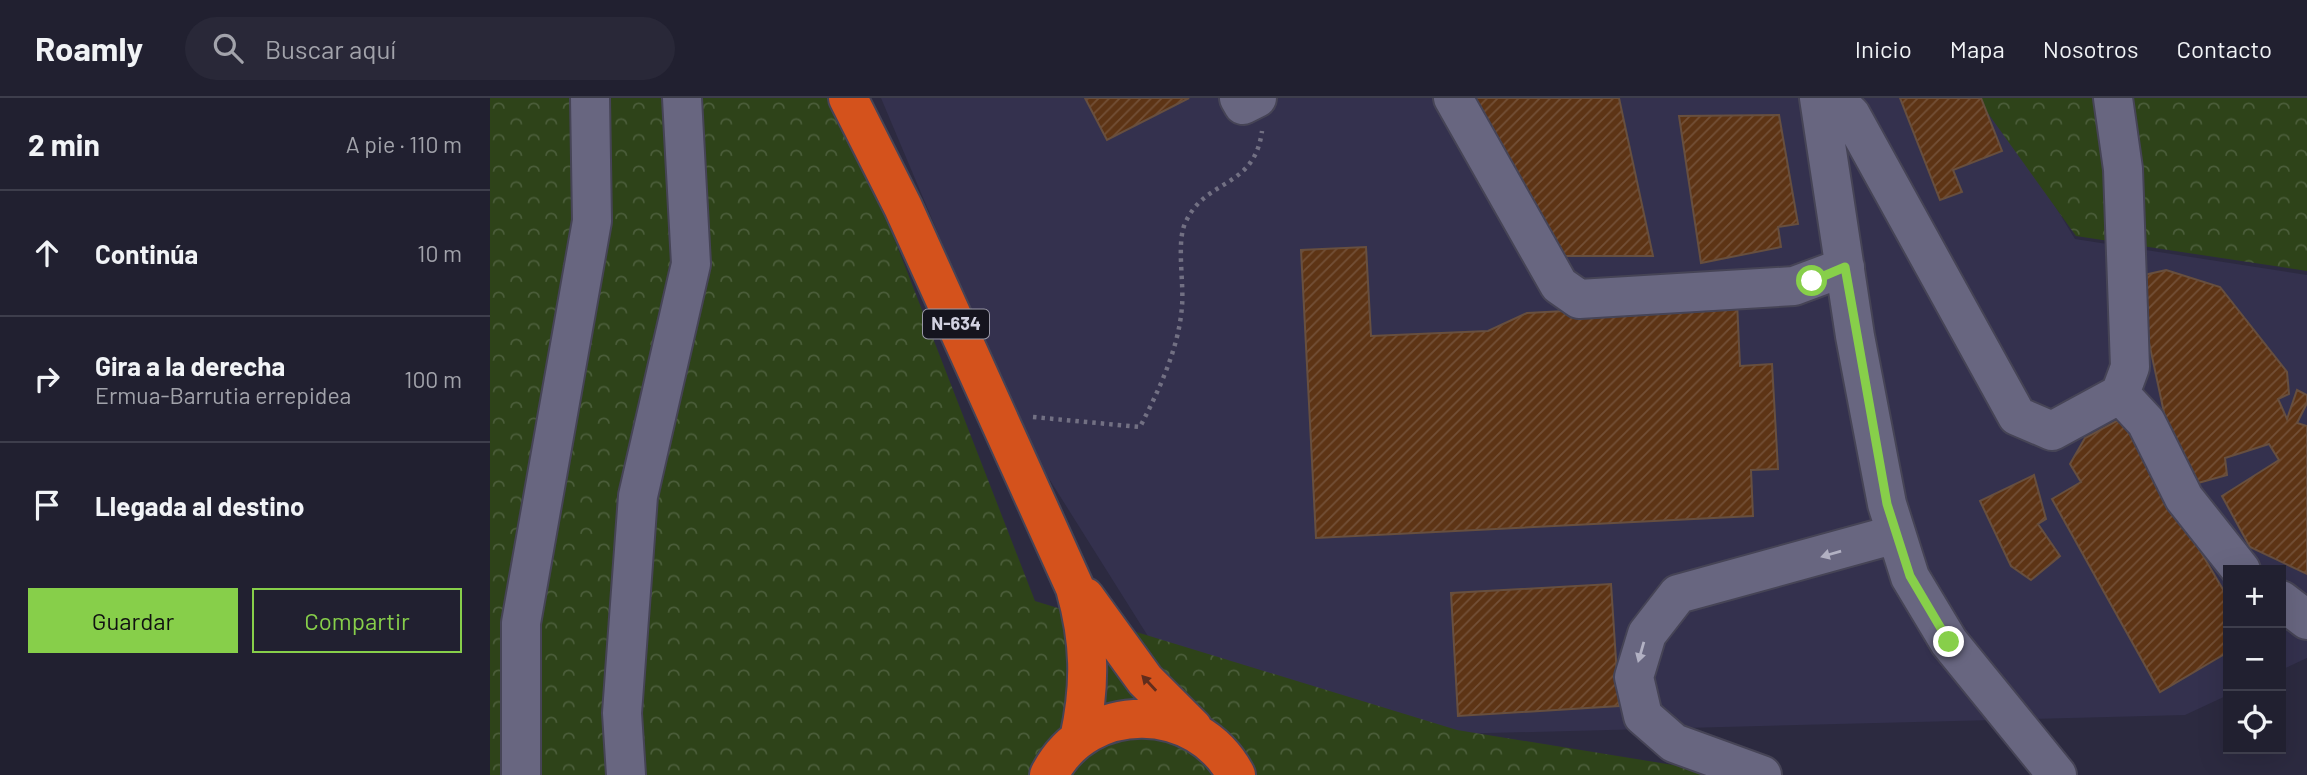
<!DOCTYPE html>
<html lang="es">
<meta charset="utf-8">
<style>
:root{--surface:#212030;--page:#292838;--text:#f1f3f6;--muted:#a2a3ab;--line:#3e3e4c;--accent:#87cf4a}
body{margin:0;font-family:Barlow,sans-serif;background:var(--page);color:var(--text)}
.controls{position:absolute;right:21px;bottom:21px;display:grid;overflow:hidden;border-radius:0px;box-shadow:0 7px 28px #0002}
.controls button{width:63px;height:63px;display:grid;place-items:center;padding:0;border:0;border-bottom:2px solid var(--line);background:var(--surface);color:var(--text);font:35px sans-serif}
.stop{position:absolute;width:21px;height:21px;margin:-16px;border:5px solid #87cf4a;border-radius:50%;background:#fff}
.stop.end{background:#87cf4a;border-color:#fff;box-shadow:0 2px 7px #0008}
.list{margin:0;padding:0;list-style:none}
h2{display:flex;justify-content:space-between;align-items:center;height:91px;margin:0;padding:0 28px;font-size:30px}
h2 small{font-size:23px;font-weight:400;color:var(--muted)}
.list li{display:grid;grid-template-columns:46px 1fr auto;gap:21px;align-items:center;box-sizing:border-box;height:126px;padding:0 28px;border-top:2px solid var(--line)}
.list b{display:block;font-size:26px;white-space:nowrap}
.list p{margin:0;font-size:23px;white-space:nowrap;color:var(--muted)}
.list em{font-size:23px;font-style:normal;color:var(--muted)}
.actions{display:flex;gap:14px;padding:21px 28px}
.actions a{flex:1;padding:16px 0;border:2px solid var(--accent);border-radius:0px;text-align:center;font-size:24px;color:var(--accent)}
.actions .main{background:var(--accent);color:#111}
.icon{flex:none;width:38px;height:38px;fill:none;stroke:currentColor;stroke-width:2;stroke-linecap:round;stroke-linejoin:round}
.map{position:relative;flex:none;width:1817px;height:677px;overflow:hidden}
header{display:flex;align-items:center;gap:42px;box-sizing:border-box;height:98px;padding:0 35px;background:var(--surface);border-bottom:2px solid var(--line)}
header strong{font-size:33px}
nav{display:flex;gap:38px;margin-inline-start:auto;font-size:24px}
.search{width:490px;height:63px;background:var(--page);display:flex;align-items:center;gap:18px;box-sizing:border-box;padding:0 24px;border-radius:38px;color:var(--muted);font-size:26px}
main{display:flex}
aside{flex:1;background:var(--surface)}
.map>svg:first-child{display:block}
.built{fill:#34314e}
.forest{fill:url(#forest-crowns)}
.building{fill:url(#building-hatch);stroke:#674f3f;stroke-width:2}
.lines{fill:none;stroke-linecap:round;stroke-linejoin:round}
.minor-casing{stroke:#464456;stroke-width:42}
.highway-casing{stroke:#464456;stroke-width:42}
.path{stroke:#727083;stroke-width:4.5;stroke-dasharray:3.5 5;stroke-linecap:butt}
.minor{stroke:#686680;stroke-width:38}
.highway{stroke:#d4521c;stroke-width:38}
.oneway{fill:#b2b1c3}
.oneway2{fill:#612d1d}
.route{stroke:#87cf4a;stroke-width:9}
.labels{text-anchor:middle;stroke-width:5;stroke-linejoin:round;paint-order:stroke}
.shield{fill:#15141e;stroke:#9998a6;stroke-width:2}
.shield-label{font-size:18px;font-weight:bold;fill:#d2d1e0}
</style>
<header>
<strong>Roamly</strong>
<div class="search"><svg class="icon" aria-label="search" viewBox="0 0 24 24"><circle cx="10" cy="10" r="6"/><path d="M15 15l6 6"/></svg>Buscar aquí</div>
<nav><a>Inicio</a><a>Mapa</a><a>Nosotros</a><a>Contacto</a></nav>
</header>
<main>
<aside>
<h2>2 min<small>A pie · 110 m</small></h2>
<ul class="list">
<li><svg class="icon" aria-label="ahead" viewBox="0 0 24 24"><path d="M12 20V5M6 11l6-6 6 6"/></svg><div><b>Continúa</b></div><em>10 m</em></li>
<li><svg class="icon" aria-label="right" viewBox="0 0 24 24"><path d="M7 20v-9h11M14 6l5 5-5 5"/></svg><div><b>Gira a la derecha</b><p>Ermua-Barrutia errepidea</p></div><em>100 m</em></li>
<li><svg class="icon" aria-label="arrive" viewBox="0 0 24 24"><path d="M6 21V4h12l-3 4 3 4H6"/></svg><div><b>Llegada al destino</b></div></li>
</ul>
<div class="actions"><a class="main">Guardar</a><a>Compartir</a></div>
</aside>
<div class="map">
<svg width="1817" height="677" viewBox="0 0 1817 677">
<defs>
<pattern id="forest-crowns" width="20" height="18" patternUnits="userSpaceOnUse" patternTransform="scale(1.75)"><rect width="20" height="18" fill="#2e4319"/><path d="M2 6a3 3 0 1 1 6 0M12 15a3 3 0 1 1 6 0" fill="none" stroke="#4b5d3a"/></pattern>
<pattern id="building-hatch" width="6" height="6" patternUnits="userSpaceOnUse" patternTransform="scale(1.75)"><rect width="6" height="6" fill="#5d3415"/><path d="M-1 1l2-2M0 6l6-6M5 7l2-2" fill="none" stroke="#735037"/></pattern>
</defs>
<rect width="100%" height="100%" fill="#2c2a40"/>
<path class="built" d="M 391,0 L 1499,0 L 1585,141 L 1817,177 L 1817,560 L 1791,572 L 1791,472 L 1738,472 L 1738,597 L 1695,617 L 885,638 L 683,578 L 536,344 Z"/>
<path class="forest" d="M 0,0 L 359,0 L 387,96 L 545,503 L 967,632 L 1245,677 L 0,677 Z
M 1487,0 L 1817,0 L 1817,173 L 1586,138 Z"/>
<path class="building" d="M 595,0 L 699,0 L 617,42 Z
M 985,0 L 1129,0 L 1163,158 L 1071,158 Z
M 1410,0 L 1491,0 L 1512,53 L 1463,72 L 1472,94 L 1450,102 Z
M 1289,17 L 1308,126 L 1288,129 L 1291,149 L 1211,165 L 1189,18 Z
M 876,149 L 881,238 L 998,233 L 1037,215 L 1247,204 L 1250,268 L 1282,266 L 1288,371 L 1261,372 L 1263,418 L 826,440 L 811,152 Z
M 1676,172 L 1730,189 L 1797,274 L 1799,296 L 1788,301 L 1797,321 L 1807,292 L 1817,297 L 1817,305 L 1807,325 L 1817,328 L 1817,476 L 1760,449 L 1732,398 L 1789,362 L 1779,346 L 1735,360 L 1737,377 L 1697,388 L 1685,366 L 1645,179 Z
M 1632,320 L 1738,500 L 1738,554 L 1670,594 L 1562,401 L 1591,384 L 1580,366 L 1595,340 Z
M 1544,377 L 1556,421 L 1548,426 L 1570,458 L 1541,482 L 1521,468 L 1490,403 Z
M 1121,486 L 1129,608 L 968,618 L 961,495 Z"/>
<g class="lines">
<g class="minor-casing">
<path id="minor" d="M 749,0 L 753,7 L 767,0
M 963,0 L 1069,187 L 1089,201 L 1304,188 L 1355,169
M 1329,0 L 1365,238 L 1397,406 L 1420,479 L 1459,544 L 1567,677
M 1344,0 L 1361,17 L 1527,318 L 1562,333 L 1630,296 L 1640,269 L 1633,71 L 1623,0
M 1630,296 L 1656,324 L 1694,400 L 1751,472
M 1791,502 L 1817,522
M 31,677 L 31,525 L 102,123 L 100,0
M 136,677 L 132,615 L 148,398 L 201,166 L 192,0
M 1272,677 L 1184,645 L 1153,618 L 1144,579 L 1157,536 L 1188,496 L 1406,436"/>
</g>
<g class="highway-casing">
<path id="highway" d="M 358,0 L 413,109 L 585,490 C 600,543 601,587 589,641
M 595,499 L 655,582 L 703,630
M 559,677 C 598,600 708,604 746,677"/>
</g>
<path class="path" d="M 543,319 L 650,329 C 669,292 689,250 692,208 C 694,186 687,148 694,128 C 713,79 764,93 772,33"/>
<use href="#minor" class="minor"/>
<use href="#highway" class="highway"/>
</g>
<defs><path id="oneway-solid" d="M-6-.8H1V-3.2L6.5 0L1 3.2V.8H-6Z" transform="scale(1.75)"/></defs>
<g class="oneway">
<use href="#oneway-solid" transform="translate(1341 456) rotate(164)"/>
<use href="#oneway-solid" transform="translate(1151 554) rotate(106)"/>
</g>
<use class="oneway2" href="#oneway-solid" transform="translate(659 585) rotate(-133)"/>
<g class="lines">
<path class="route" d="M 1322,183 L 1355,169 L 1397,406 L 1420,478 L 1459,544"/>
</g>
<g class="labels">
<rect class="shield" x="433" y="211.5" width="66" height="29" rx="5"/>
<g class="shield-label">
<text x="466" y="232">N-634</text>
</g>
</g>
</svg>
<div class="controls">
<button>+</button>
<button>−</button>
<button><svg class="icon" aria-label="locate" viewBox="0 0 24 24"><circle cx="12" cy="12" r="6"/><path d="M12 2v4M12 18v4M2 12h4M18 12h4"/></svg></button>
</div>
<div class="stop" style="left:1322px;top:183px"></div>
<div class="stop end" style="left:1459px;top:544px"></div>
</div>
</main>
